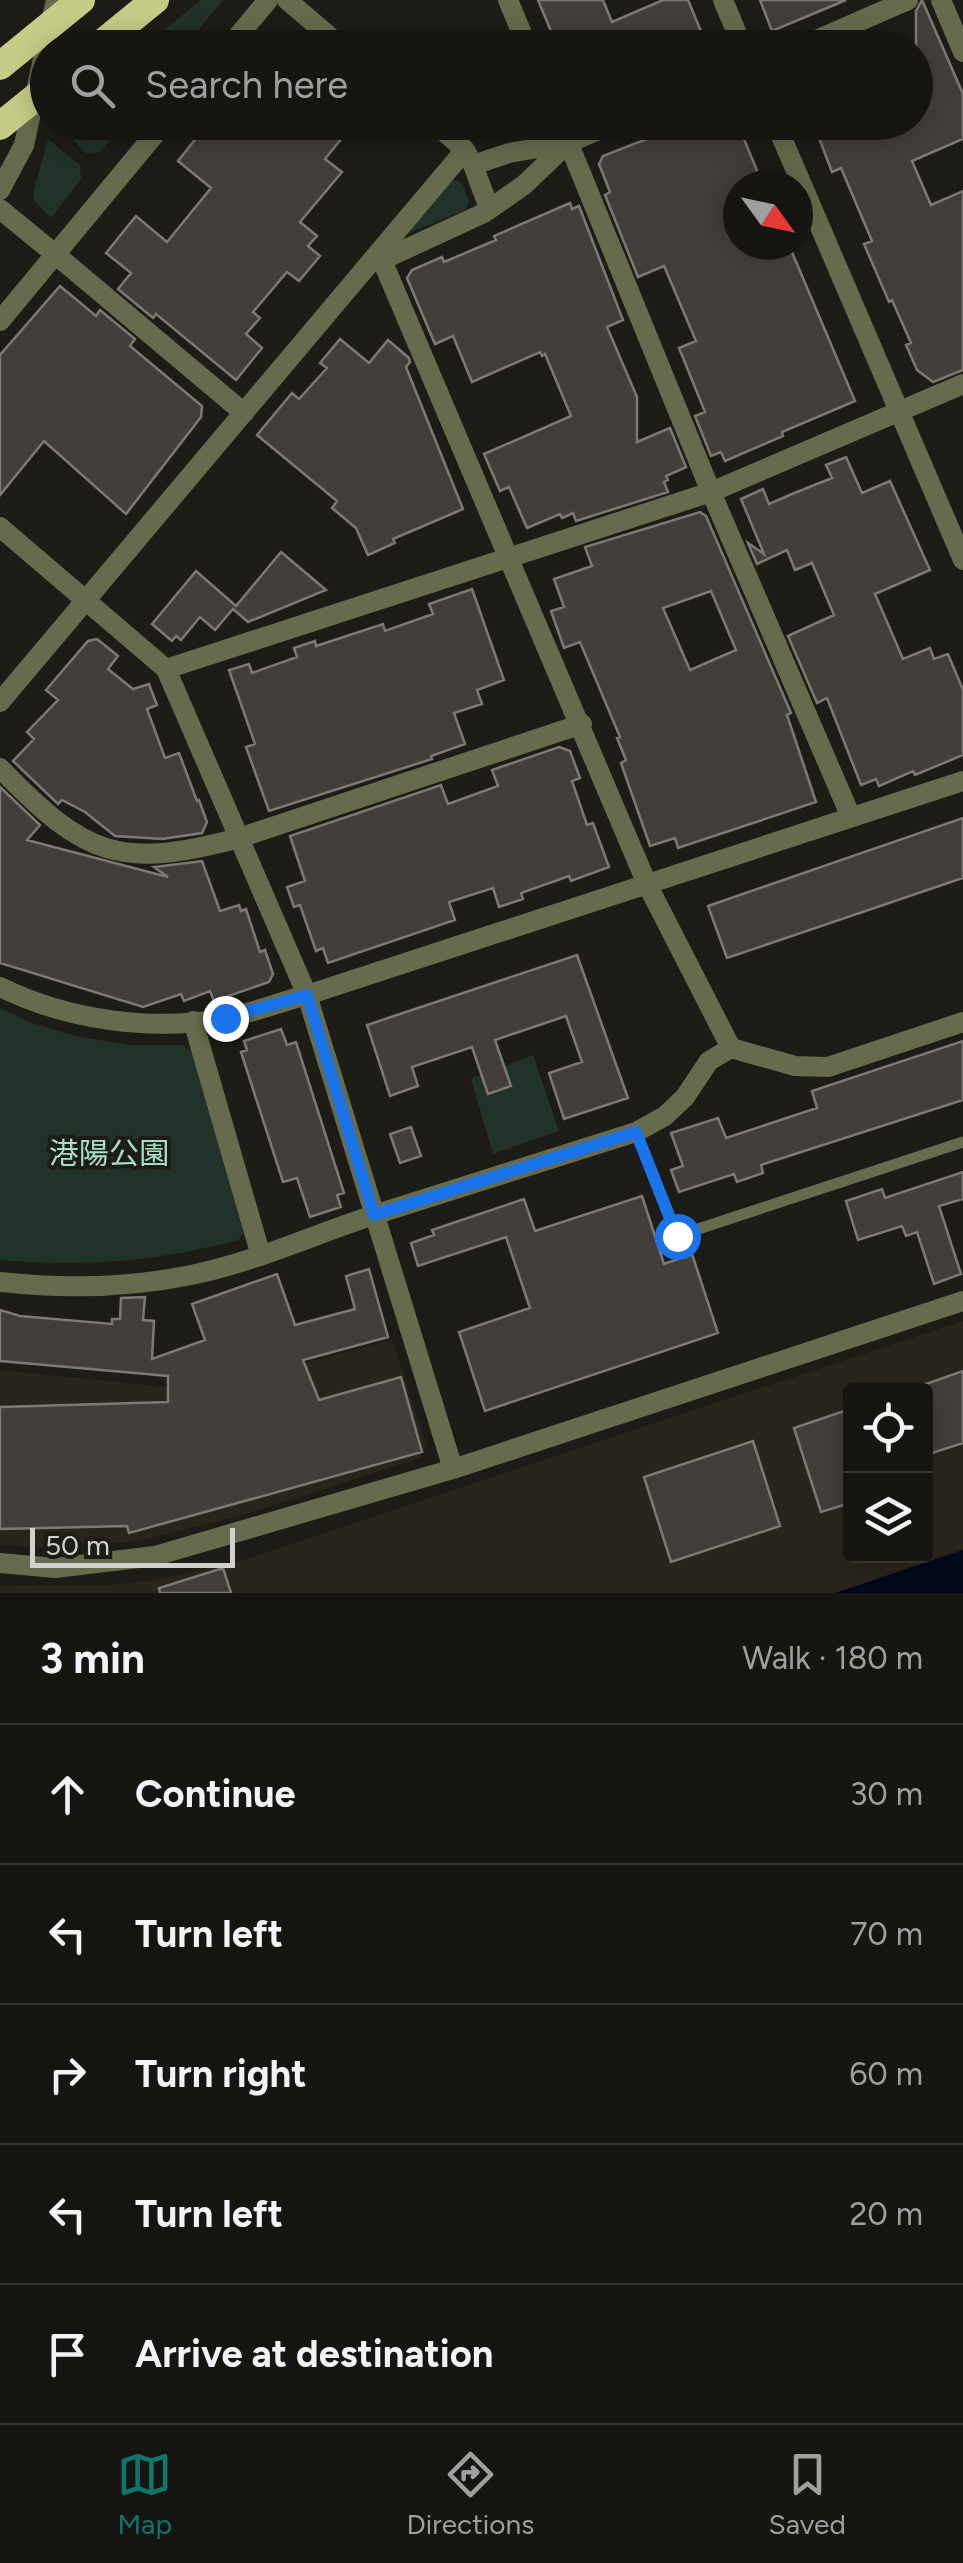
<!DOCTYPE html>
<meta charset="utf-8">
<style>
:root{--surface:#161511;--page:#23221f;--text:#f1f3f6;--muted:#9e9f9f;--line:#353431;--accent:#0f766e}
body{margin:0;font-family:Figtree,"Noto Sans JP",sans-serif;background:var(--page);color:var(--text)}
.controls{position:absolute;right:30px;bottom:30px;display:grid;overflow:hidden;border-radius:10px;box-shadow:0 5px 25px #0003}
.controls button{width:90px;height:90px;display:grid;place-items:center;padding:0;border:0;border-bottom:2px solid var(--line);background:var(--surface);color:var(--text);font:50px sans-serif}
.compass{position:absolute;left:723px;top:170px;width:90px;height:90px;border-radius:50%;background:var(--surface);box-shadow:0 5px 25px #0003;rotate:123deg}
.scale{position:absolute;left:30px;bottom:25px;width:205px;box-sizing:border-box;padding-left:10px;border:5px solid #d2d1ce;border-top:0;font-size:28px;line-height:35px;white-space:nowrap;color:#d2d1ce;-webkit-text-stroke:8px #1e1c17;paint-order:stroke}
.stop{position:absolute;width:30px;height:30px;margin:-22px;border:8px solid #1a73e8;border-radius:50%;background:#fff}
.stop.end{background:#1a73e8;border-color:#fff;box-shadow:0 2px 10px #0008}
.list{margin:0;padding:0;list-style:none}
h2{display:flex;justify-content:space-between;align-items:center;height:130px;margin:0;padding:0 40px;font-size:42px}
h2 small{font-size:32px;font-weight:400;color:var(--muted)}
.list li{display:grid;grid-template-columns:65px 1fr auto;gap:30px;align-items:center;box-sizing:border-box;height:140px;padding:0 40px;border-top:2px solid var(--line)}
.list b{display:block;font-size:38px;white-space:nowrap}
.list em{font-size:32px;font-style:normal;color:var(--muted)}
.icon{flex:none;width:55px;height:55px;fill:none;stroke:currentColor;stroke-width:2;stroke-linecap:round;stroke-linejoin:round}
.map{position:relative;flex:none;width:963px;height:1593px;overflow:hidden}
.search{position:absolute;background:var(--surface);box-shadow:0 5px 25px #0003;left:30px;right:30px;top:30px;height:110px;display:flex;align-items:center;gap:25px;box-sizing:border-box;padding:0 35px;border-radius:55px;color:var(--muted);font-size:38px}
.sheet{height:830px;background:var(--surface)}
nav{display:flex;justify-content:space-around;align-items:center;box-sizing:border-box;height:140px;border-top:2px solid var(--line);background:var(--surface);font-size:28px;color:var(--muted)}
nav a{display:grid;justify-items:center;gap:5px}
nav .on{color:var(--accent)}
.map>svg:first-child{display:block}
.built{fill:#2a251c;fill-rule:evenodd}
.green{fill:#21322a}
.water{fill:#02091a}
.building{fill:#423f3b;stroke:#7d7974;stroke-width:2.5;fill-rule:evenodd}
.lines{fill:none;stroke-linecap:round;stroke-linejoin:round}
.service{stroke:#676b4d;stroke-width:11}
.minor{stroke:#676b4d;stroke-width:20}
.tertiary{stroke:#676b4d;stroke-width:20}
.trunk{stroke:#c4cc85;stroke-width:28}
.trunk-bridge{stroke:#c4cc85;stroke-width:28}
.route{stroke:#1a73e8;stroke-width:12}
.labels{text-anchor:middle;stroke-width:8;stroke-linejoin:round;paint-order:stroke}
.park-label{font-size:30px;fill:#a6e0c4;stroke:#1e1c17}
</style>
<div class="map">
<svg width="963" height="1593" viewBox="0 0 963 1593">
<rect width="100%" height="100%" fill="#1e1c17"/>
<path class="built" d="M 963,1321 L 963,1550 L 835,1593 L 0,1593 L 0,1586 L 107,1585 L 148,1581 L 234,1563 ZM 850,1390 L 926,1390 L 926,1556 L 850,1556 Z
M 392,1340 L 427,1446 L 420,1458 L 247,1514 L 139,1541 L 55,1548 L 0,1545 L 0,1370 L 166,1387 L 226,1384 Z"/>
<path class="green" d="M 201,0 L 223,0 L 184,47 L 143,47 Z
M 74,123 L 74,122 L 124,123 L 100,152 L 85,153 L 73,139 Z
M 48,139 L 80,165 L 81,179 L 51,218 L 34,200 L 34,190 Z
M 457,180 L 463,186 L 469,202 L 465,210 L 402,236 L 450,181 Z
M 0,1008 L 32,1023 L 75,1036 L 129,1045 L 182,1045 L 194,1054 L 244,1230 L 239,1240 C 153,1262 88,1267 0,1260 Z
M 533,1055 L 559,1131 L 493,1154 L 471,1079 Z"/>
<path class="water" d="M 963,1550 L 963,1593 L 835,1593 Z"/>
<path class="building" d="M 538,0 L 603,0 L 612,22 L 663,0 L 688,0 L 708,48 L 558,48 Z
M 760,0 L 846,0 L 772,31 Z
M 922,0 L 963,94 L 963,139 L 912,161 L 931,205 L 963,191 L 963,370 L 933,382 L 917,370 L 906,345 L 911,343 L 892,300 L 889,302 L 864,244 L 872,241 L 841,168 L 832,172 L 813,122 L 916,122 L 916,11 Z
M 209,122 L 355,122 L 325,159 L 342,172 L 300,222 L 317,236 L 308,246 L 320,256 L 299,281 L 287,272 L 253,312 L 260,318 L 246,334 L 262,348 L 236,380 L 156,314 L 153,318 L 118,289 L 131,273 L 106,253 L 136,216 L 167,242 L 211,188 L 178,161 Z
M 690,122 L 737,122 L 763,185 L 738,185 L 738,245 L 789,245 L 855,401 L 782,432 L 783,436 L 725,461 L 721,452 L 711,456 L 695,416 L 705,412 L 679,348 L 696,341 L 664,266 L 638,277 L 605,195 L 610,192 L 599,164 L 603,156 Z
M 570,203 L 572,209 L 579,206 L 623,320 L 607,327 L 637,397 L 637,442 L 670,428 L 686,467 L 666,476 L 668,480 L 664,482 L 668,492 L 576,521 L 573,513 L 562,518 L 560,514 L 527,528 L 509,487 L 500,491 L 484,454 L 571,416 L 545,354 L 542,356 L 540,352 L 472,382 L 453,336 L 435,344 L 407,278 L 412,270 L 442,257 L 444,262 L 496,240 L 494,236 Z
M 60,286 L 96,316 L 100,310 L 135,339 L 130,346 L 202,406 L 201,417 L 126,514 L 44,441 L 0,495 L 0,355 Z
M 340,339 L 369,363 L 388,340 L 409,358 L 410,362 L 406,367 L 463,509 L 393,539 L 395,543 L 368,555 L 356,528 L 332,508 L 337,501 L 257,435 L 292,393 L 299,399 L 327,368 L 320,363 Z
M 846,457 L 862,493 L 890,481 L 930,570 L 875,594 L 903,659 L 930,648 L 934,659 L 948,654 L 963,690 L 963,755 L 915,775 L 913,771 L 879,786 L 876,779 L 861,785 L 827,698 L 817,703 L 788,636 L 834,615 L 812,563 L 795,570 L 787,550 L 757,564 L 748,543 L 764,554 L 741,499 L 763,489 L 769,504 L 792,494 L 832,478 L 826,465 Z
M 700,512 L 706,516 L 791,713 L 787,715 L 816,802 L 678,848 L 675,838 L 650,846 L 621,763 L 626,760 L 617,738 L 620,737 L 580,642 L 564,648 L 551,611 L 564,607 L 554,579 L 592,566 L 585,547 ZM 711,591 L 736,650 L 690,670 L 663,608 Z
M 281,552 L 326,590 L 248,622 L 233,609 L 215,630 L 200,617 L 181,640 L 176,636 L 172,641 L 152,624 L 196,571 L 236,606 Z
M 472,589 L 504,680 L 477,690 L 482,704 L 454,713 L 465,744 L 431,756 L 432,759 L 269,811 L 246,747 L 255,744 L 229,670 L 249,664 L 252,673 L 297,657 L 294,648 L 315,641 L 316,646 L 383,624 L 385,631 L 433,614 L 429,604 Z
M 97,639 L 118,656 L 108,669 L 133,689 L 149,684 L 157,705 L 147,709 L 165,758 L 179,753 L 197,801 L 199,800 L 207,822 L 202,833 L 162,839 L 115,836 L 85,812 L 62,800 L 58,804 L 13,761 L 34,739 L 27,732 L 58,700 L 46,690 L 88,641 Z
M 559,747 L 570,751 L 580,778 L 572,781 L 587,825 L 593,823 L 609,867 L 571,881 L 569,876 L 521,893 L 523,899 L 499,907 L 493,888 L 449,902 L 455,920 L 328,963 L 323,948 L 316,951 L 300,905 L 294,907 L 287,887 L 305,881 L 290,836 L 441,785 L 448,804 L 498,786 L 492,770 Z
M 0,787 L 40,825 L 27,840 L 168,877 L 154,867 L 202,861 L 220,911 L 239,905 L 241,911 L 246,909 L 260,952 L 265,950 L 273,974 L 269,982 L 214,1001 L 210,991 L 184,1001 L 181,994 L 143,1007 L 0,963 Z
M 963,818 L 963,878 L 727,958 L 708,906 Z
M 577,955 L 628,1098 L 564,1119 L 549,1073 L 582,1062 L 566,1016 L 495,1040 L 511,1086 L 488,1094 L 472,1047 L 412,1067 L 418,1086 L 390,1096 L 367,1025 Z
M 281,1029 L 287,1045 L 296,1042 L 344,1193 L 337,1195 L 341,1207 L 310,1217 L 297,1178 L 283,1182 L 241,1052 L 247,1050 L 244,1041 Z
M 963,1041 L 963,1100 L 761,1165 L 763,1173 L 737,1182 L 734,1174 L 679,1192 L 671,1170 L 683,1166 L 671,1133 L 718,1118 L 726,1138 L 817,1108 L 812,1091 Z
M 411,1127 L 421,1156 L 400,1163 L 390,1134 Z
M 963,1172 L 963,1199 L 939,1206 L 961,1274 L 934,1284 L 917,1232 L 906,1236 L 902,1226 L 858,1240 L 846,1201 L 882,1189 L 885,1198 Z
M 642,1196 L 664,1264 L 692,1254 L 718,1333 L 485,1411 L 459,1332 L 530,1308 L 506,1237 L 418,1266 L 411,1243 L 434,1235 L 432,1230 L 524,1199 L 535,1231 Z
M 369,1269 L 388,1337 L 303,1360 L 319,1400 L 401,1377 L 422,1452 L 129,1533 L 127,1526 L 0,1529 L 0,1407 L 168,1402 L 168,1376 L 0,1361 L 0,1310 L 20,1316 L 112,1324 L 112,1319 L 120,1319 L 121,1298 L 145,1297 L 143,1320 L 154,1321 L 152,1359 L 205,1340 L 192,1304 L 277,1274 L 295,1325 L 355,1309 L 346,1276 Z
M 963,1371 L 963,1443 L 926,1455 L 926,1384 Z
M 850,1409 L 850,1503 L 821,1512 L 794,1428 Z
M 753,1441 L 780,1526 L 671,1562 L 644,1477 Z
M 223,1568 L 231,1593 L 160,1593 L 159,1588 Z"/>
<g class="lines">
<path class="service" d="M 636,1132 L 677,1236 L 963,1142"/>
<path class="minor" d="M 287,0 L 343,48
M 508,0 L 528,48
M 941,0 L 963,52
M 228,48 L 268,0
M 798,48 L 908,0
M 433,122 L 465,150 L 473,165 L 509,153 L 568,143 L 617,122
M 560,122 L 711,492 L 851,817
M 473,165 L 489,208
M 379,253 L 647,884 L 731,1048 L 795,1066 L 828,1067 L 963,1022
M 55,254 L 244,413
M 382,260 L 484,213 L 524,185 L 568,143
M 0,321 L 165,122
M 0,527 L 166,669 L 307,995 L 453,1469
M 166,669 L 711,492 L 963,384
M 0,702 L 465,150
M 0,768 C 85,856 119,870 239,838 L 582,724
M 0,987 C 67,1020 152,1032 225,1018 C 253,1013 280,1002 307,995 L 963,781
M 193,1021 L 261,1256
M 0,1282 C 63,1289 128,1288 191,1275 C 256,1262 317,1233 380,1213 C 465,1186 551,1159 636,1132 L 665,1116 L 685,1097 L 709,1061 L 731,1048
M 0,1563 L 55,1568 L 155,1556 L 453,1469 L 963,1301"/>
<path class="tertiary" d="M 723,0 L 743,48
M 775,122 L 963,560
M 0,190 L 24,145 L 56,0
M 0,209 L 55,254"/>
<path class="trunk" d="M 96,48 L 155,0"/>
<path class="trunk-bridge" d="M 0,66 L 81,0
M 0,126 L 48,87"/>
</g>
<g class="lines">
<path class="route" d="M 225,1018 L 307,995 L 374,1215 L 636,1132 L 677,1236"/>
</g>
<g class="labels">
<g class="park-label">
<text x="109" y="1164">港陽公園</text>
</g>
</g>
</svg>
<div class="controls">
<button><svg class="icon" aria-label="locate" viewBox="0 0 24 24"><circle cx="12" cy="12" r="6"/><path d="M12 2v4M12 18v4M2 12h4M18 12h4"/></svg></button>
<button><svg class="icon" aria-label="layers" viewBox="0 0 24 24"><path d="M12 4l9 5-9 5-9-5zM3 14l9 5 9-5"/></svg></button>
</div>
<svg class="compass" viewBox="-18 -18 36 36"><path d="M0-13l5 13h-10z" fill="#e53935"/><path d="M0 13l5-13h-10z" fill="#9e9f9f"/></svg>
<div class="scale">50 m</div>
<div class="stop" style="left:677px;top:1236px"></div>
<div class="stop end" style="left:225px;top:1018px"></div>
<div class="search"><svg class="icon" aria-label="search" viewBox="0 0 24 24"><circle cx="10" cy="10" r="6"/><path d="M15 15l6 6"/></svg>Search here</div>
</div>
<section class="sheet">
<h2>3 min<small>Walk · 180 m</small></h2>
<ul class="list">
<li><svg class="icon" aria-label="ahead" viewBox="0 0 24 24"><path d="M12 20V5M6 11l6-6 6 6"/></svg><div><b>Continue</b></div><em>30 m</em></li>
<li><svg class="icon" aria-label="left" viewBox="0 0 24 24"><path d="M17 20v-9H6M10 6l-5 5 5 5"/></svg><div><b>Turn left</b></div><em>70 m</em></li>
<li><svg class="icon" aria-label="right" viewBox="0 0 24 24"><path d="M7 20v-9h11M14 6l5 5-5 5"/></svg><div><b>Turn right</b></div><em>60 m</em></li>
<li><svg class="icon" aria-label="left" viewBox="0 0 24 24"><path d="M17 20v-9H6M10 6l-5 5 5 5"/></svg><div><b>Turn left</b></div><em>20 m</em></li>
<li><svg class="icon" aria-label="arrive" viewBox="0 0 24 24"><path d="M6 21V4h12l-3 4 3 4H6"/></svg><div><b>Arrive at destination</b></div></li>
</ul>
</section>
<nav>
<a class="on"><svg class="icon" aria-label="map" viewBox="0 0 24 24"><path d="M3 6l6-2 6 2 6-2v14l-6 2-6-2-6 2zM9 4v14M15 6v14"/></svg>Map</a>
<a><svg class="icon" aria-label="directions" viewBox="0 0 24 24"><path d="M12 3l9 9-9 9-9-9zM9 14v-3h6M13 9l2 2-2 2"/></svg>Directions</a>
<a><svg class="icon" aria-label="saved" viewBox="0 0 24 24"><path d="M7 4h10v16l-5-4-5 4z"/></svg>Saved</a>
</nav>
